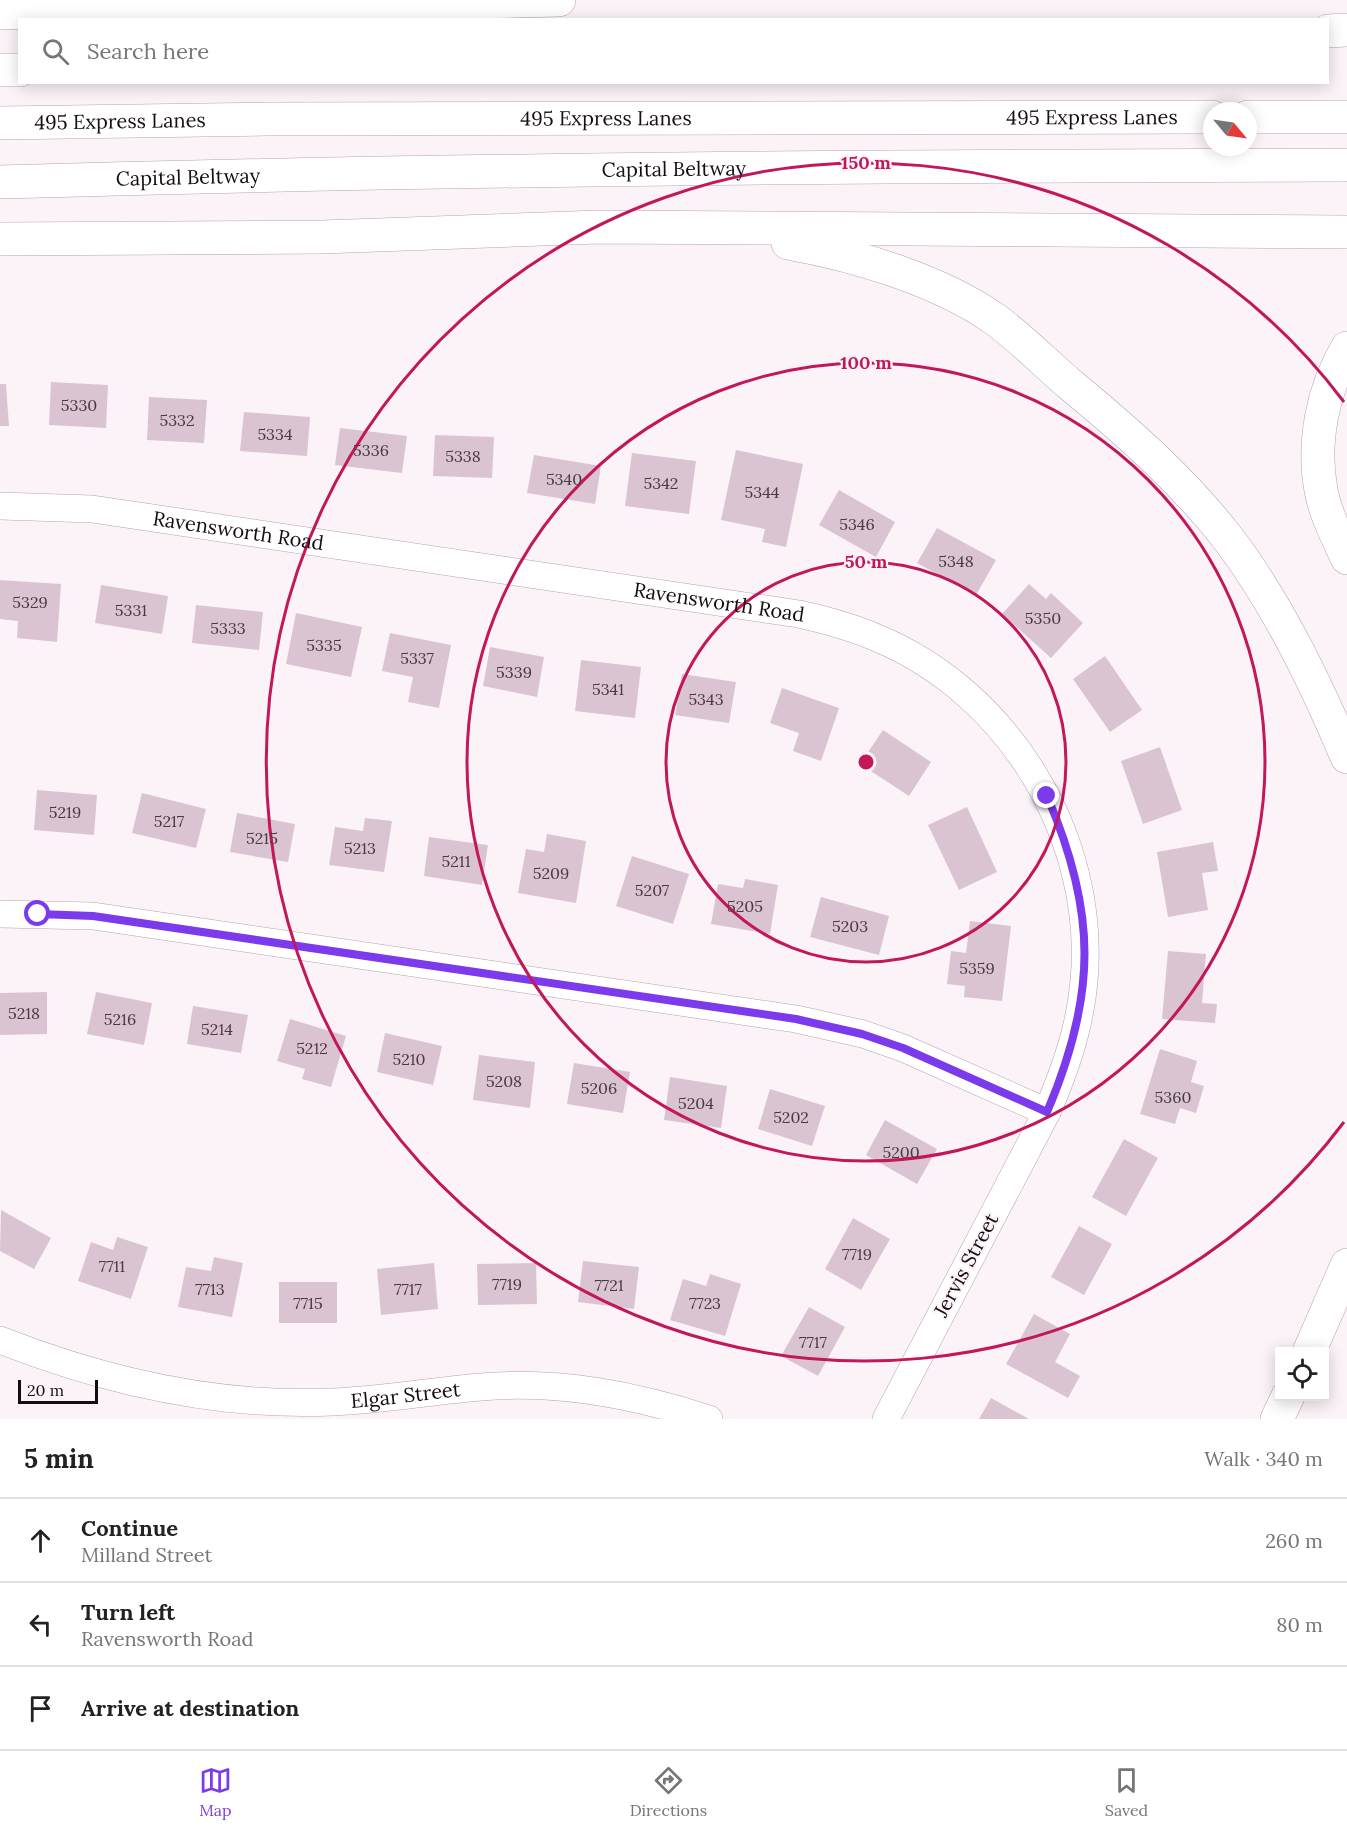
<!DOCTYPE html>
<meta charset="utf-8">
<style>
:root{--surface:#fff;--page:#f2f2f2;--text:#222;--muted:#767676;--line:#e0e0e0;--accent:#7c3aed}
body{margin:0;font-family:Lora,serif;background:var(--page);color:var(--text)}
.controls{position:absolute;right:18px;bottom:18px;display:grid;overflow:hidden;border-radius:0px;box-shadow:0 3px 15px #0003}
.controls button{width:54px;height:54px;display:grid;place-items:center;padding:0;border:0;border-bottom:2px solid var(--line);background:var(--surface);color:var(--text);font:30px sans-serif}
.compass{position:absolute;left:1203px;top:102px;width:54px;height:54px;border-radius:50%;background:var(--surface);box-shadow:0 3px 15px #0003;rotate:119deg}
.scale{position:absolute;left:18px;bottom:15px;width:80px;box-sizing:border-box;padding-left:6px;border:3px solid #150d12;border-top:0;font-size:16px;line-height:21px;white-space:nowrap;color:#150d12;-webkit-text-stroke:4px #fcf3f8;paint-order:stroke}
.stop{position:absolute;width:18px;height:18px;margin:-14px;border:4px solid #7c3aed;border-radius:50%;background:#fff}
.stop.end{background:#7c3aed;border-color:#fff;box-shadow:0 2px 6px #0008}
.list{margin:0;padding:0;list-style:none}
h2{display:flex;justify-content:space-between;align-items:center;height:78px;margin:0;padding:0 24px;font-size:26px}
h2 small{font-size:20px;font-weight:400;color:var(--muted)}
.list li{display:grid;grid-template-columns:39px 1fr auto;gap:18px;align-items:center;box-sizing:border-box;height:84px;padding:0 24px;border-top:2px solid var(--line)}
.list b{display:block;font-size:22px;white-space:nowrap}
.list p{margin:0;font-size:20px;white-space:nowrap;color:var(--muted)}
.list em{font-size:20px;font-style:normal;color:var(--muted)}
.icon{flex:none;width:33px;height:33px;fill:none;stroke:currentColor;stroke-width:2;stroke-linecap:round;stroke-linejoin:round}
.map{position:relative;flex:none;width:1347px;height:1419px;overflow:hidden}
.search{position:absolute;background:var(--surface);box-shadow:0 3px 15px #0003;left:18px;right:18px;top:18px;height:66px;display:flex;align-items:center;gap:15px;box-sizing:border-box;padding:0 21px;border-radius:0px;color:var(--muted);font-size:22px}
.sheet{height:330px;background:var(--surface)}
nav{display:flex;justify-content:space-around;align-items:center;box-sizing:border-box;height:84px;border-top:2px solid var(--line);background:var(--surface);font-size:16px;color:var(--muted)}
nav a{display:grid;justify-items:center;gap:3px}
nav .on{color:var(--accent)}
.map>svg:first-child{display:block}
.building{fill:#dbc4d2}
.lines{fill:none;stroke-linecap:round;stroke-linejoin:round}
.minor-casing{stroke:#b7a1ae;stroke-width:28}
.motorway-casing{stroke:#b7a1ae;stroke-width:34}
.minor{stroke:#fff;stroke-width:27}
.motorway{stroke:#fff;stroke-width:33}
.route{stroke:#7c3aed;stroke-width:8}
.ring{fill:none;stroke:#c2185b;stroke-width:3}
.labels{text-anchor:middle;stroke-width:4.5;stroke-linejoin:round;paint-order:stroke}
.number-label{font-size:16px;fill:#463b42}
.street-label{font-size:20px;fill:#150d12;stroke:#fcf3f8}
.centre{fill:#c2185b;stroke:#fcf3f8;stroke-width:3}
.ring-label{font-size:18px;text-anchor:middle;font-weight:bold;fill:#c2185b;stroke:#fcf3f8;stroke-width:4.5;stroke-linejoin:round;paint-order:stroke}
</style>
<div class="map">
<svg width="1347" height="1419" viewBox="0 0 1347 1419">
<rect width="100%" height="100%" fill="#fcf3f8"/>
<path class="building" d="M 51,382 L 108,385 L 106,428 L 49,425 Z
M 0,384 L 6,384 L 9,426 L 0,426 Z
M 149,397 L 207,400 L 204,443 L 147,440 Z
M 244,412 L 310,417 L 307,456 L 240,451 Z
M 340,428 L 407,436 L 402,473 L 335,465 Z
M 435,435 L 494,437 L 492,478 L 433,476 Z
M 736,450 L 803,464 L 786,547 L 762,542 L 765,529 L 721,520 Z
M 632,453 L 696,461 L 689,514 L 625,506 Z
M 534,455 L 601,466 L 595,504 L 527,493 Z
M 839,490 L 895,522 L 876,557 L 819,525 Z
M 937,528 L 996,560 L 976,595 L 917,563 Z
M 0,580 L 61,584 L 57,642 L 17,638 L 18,621 L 0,619 Z
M 1029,584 L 1046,599 L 1051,593 L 1083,623 L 1051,658 L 1002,614 Z
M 101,585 L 168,596 L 162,634 L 95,623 Z
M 196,605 L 263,612 L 259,650 L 192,643 Z
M 296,613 L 362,627 L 351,677 L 286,664 Z
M 390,633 L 451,645 L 439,708 L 408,702 L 413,677 L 382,671 Z
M 490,647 L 544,657 L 537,697 L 483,686 Z
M 1105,656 L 1142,710 L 1110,732 L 1073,679 Z
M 581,660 L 641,667 L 635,718 L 575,711 Z
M 682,674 L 736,682 L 729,723 L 675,715 Z
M 782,688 L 839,708 L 821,761 L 793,751 L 799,733 L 770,723 Z
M 883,730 L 931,762 L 909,796 L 860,764 Z
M 1160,747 L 1182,810 L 1143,824 L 1121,761 Z
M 37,790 L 97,795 L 94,835 L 34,830 Z
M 142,793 L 206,809 L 196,848 L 132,833 Z
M 967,807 L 997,872 L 959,890 L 928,825 Z
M 237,813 L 295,824 L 288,862 L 230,852 Z
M 365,818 L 392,821 L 384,872 L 329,865 L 335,827 L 363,831 Z
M 547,834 L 586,841 L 576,903 L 518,893 L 526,849 L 544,852 Z
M 429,837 L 488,845 L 482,885 L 424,876 Z
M 1213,842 L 1218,871 L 1202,873 L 1208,910 L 1168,917 L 1157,852 Z
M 632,856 L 689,874 L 673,924 L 616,906 Z
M 745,879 L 778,885 L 770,934 L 711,924 L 718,884 L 743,888 Z
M 821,897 L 889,916 L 879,955 L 810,937 Z
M 970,921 L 1011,926 L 1002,1001 L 964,997 L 965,986 L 947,984 L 951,951 L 966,953 Z
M 1168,951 L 1206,954 L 1202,1003 L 1217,1004 L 1215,1023 L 1162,1019 Z
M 47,992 L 47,1034 L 0,1035 L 0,993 Z
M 96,992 L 152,1003 L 144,1045 L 87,1034 Z
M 193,1006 L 248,1015 L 241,1053 L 187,1044 Z
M 290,1019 L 346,1036 L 331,1087 L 302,1079 L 305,1069 L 277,1061 Z
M 385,1033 L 442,1046 L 433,1085 L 377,1072 Z
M 1160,1049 L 1197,1061 L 1191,1082 L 1204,1086 L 1196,1113 L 1180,1108 L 1175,1124 L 1140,1114 Z
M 479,1055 L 535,1062 L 530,1108 L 473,1100 Z
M 574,1063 L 630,1072 L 623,1113 L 567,1104 Z
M 670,1077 L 727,1086 L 721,1128 L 664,1120 Z
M 770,1089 L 825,1106 L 812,1146 L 758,1129 Z
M 885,1120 L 937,1149 L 917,1184 L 866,1155 Z
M 1124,1139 L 1158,1158 L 1126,1216 L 1092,1197 Z
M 1,1210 L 51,1238 L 34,1269 L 0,1251 Z
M 853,1218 L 890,1239 L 861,1290 L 825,1269 Z
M 1079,1226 L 1112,1244 L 1084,1295 L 1051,1277 Z
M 117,1237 L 148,1247 L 131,1299 L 78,1281 L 91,1242 L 113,1250 Z
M 214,1257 L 243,1263 L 232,1317 L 178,1307 L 186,1267 L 211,1271 Z
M 583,1261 L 639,1267 L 634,1309 L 578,1302 Z
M 434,1263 L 438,1309 L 381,1315 L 377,1269 Z
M 536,1263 L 537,1304 L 478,1305 L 477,1264 Z
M 710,1274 L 741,1284 L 725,1336 L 670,1320 L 683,1279 L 706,1286 Z
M 279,1282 L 337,1282 L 337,1323 L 279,1323 Z
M 809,1307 L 845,1327 L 818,1376 L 781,1356 Z
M 1034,1314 L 1070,1334 L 1055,1362 L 1080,1376 L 1068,1398 L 1006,1364 Z
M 991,1398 L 1029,1419 L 979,1419 Z"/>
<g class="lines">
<g class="minor-casing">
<g id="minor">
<path id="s1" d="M 0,506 L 92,509 L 799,614 C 826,620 852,627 877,638 C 1010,693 1097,839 1084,981 C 1080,1028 1065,1070 1047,1112 L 886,1419"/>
<path d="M 0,914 L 93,916 L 796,1019 L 863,1034 L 903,1048 L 1047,1112"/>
<path id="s2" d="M 0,1340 C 107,1382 217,1407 332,1402 C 382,1400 432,1391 481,1387 C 559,1380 635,1395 709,1419"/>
</g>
</g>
<g class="motorway-casing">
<g id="motorway">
<path d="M 0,13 L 559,0"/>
<path d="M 1328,31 L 1347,30"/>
<path d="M 0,70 L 20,70"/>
<path d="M 1248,117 L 1347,117"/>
<path id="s3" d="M 0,123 L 267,119 L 1212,117"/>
<path id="s4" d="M 0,182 C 449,169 898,166 1347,165"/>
<path d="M 0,239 L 322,237 L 598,227 L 1347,232"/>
<path d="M 788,243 C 855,255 940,280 996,320 C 1023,340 1046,364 1072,386 C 1130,434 1187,484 1233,545 C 1280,609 1316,684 1347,757"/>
<path d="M 1347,348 C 1323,389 1312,442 1321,490 C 1325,513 1337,536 1347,558"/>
<path d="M 1309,1352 L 1347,1265"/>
<path d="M 1277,1419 L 1288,1396"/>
</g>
</g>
<use href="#minor" class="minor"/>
<use href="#motorway" class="motorway"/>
</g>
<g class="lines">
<path class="route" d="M 38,914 L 93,916 L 796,1019 L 862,1034 L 903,1048 L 1047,1112 C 1097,995 1097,912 1047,796"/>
</g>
<g class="ring">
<circle cx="866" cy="762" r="200"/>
<circle cx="866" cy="762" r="399"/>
<path d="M1344 1122A599 599 0 1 1 1344 402"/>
</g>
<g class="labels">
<g class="number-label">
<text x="79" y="411">5330</text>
<text x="177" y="426">5332</text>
<text x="275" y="440">5334</text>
<text x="371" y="456">5336</text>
<text x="463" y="462">5338</text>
<text x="564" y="485">5340</text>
<text x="661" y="489">5342</text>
<text x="762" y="498">5344</text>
<text x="857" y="530">5346</text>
<text x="956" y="567">5348</text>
<text x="30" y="608">5329</text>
<text x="131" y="616">5331</text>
<text x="1043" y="624">5350</text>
<text x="228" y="634">5333</text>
<text x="324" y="651">5335</text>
<text x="417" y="664">5337</text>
<text x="514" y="678">5339</text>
<text x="608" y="695">5341</text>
<text x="706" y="705">5343</text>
<text x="65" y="818">5219</text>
<text x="169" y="827">5217</text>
<text x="262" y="844">5215</text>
<text x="360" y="854">5213</text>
<text x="456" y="867">5211</text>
<text x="551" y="879">5209</text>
<text x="652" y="896">5207</text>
<text x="745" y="912">5205</text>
<text x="850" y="932">5203</text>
<text x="977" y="974">5359</text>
<text x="24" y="1019">5218</text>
<text x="120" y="1025">5216</text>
<text x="217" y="1035">5214</text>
<text x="312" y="1054">5212</text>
<text x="409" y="1065">5210</text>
<text x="504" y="1087">5208</text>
<text x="599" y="1094">5206</text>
<text x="1173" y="1103">5360</text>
<text x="696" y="1109">5204</text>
<text x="791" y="1123">5202</text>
<text x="901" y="1158">5200</text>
<text x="857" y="1260">7719</text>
<text x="112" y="1272">7711</text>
<text x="507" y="1290">7719</text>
<text x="609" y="1291">7721</text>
<text x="210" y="1295">7713</text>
<text x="408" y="1295">7717</text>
<text x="308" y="1309">7715</text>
<text x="705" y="1309">7723</text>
<text x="813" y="1348">7717</text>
</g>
<g class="street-label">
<text dy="7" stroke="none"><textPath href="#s3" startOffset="1092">495 Express Lanes</textPath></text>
<text dy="7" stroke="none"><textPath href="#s3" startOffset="606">495 Express Lanes</textPath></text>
<text dy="7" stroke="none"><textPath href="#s3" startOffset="120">495 Express Lanes</textPath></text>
<text dy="7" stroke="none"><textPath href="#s4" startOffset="674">Capital Beltway</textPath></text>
<text dy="7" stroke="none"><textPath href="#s4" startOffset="188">Capital Beltway</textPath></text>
<text dy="7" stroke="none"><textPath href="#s1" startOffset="240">Ravensworth Road</textPath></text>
<text dy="7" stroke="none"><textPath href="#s1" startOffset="726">Ravensworth Road</textPath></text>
<text transform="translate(966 1265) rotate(-62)" y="7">Jervis Street</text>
<text dy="7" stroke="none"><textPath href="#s2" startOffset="414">Elgar Street</textPath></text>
</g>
</g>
<circle cx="866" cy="762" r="9" class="centre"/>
<g class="ring-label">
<text x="866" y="169">150 m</text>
<text x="866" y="369">100 m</text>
<text x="866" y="568">50 m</text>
</g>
</svg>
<div class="controls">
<button><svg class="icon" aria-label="locate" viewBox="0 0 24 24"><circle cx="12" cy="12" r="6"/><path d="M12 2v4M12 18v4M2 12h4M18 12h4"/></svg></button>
</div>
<svg class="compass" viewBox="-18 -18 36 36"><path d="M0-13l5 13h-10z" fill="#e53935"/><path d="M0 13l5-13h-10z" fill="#767676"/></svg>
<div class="scale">20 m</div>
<div class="stop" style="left:38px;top:914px"></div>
<div class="stop end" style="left:1047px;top:796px"></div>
<div class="search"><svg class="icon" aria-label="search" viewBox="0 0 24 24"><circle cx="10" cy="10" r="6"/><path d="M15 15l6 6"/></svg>Search here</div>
</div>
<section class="sheet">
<h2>5 min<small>Walk · 340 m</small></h2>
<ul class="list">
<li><svg class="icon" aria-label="ahead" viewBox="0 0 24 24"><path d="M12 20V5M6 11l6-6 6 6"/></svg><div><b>Continue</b><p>Milland Street</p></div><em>260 m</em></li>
<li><svg class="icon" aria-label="left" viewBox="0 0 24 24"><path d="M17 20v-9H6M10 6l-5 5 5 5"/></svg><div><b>Turn left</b><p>Ravensworth Road</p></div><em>80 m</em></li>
<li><svg class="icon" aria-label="arrive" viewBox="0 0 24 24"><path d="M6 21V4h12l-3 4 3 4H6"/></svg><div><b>Arrive at destination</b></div></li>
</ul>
</section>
<nav>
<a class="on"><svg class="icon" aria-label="map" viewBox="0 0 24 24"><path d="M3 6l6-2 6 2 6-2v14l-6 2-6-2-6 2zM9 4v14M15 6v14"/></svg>Map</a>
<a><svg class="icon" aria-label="directions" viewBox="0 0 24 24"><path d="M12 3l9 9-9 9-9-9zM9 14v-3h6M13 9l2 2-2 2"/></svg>Directions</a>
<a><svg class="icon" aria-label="saved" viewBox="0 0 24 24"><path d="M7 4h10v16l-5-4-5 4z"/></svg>Saved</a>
</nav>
